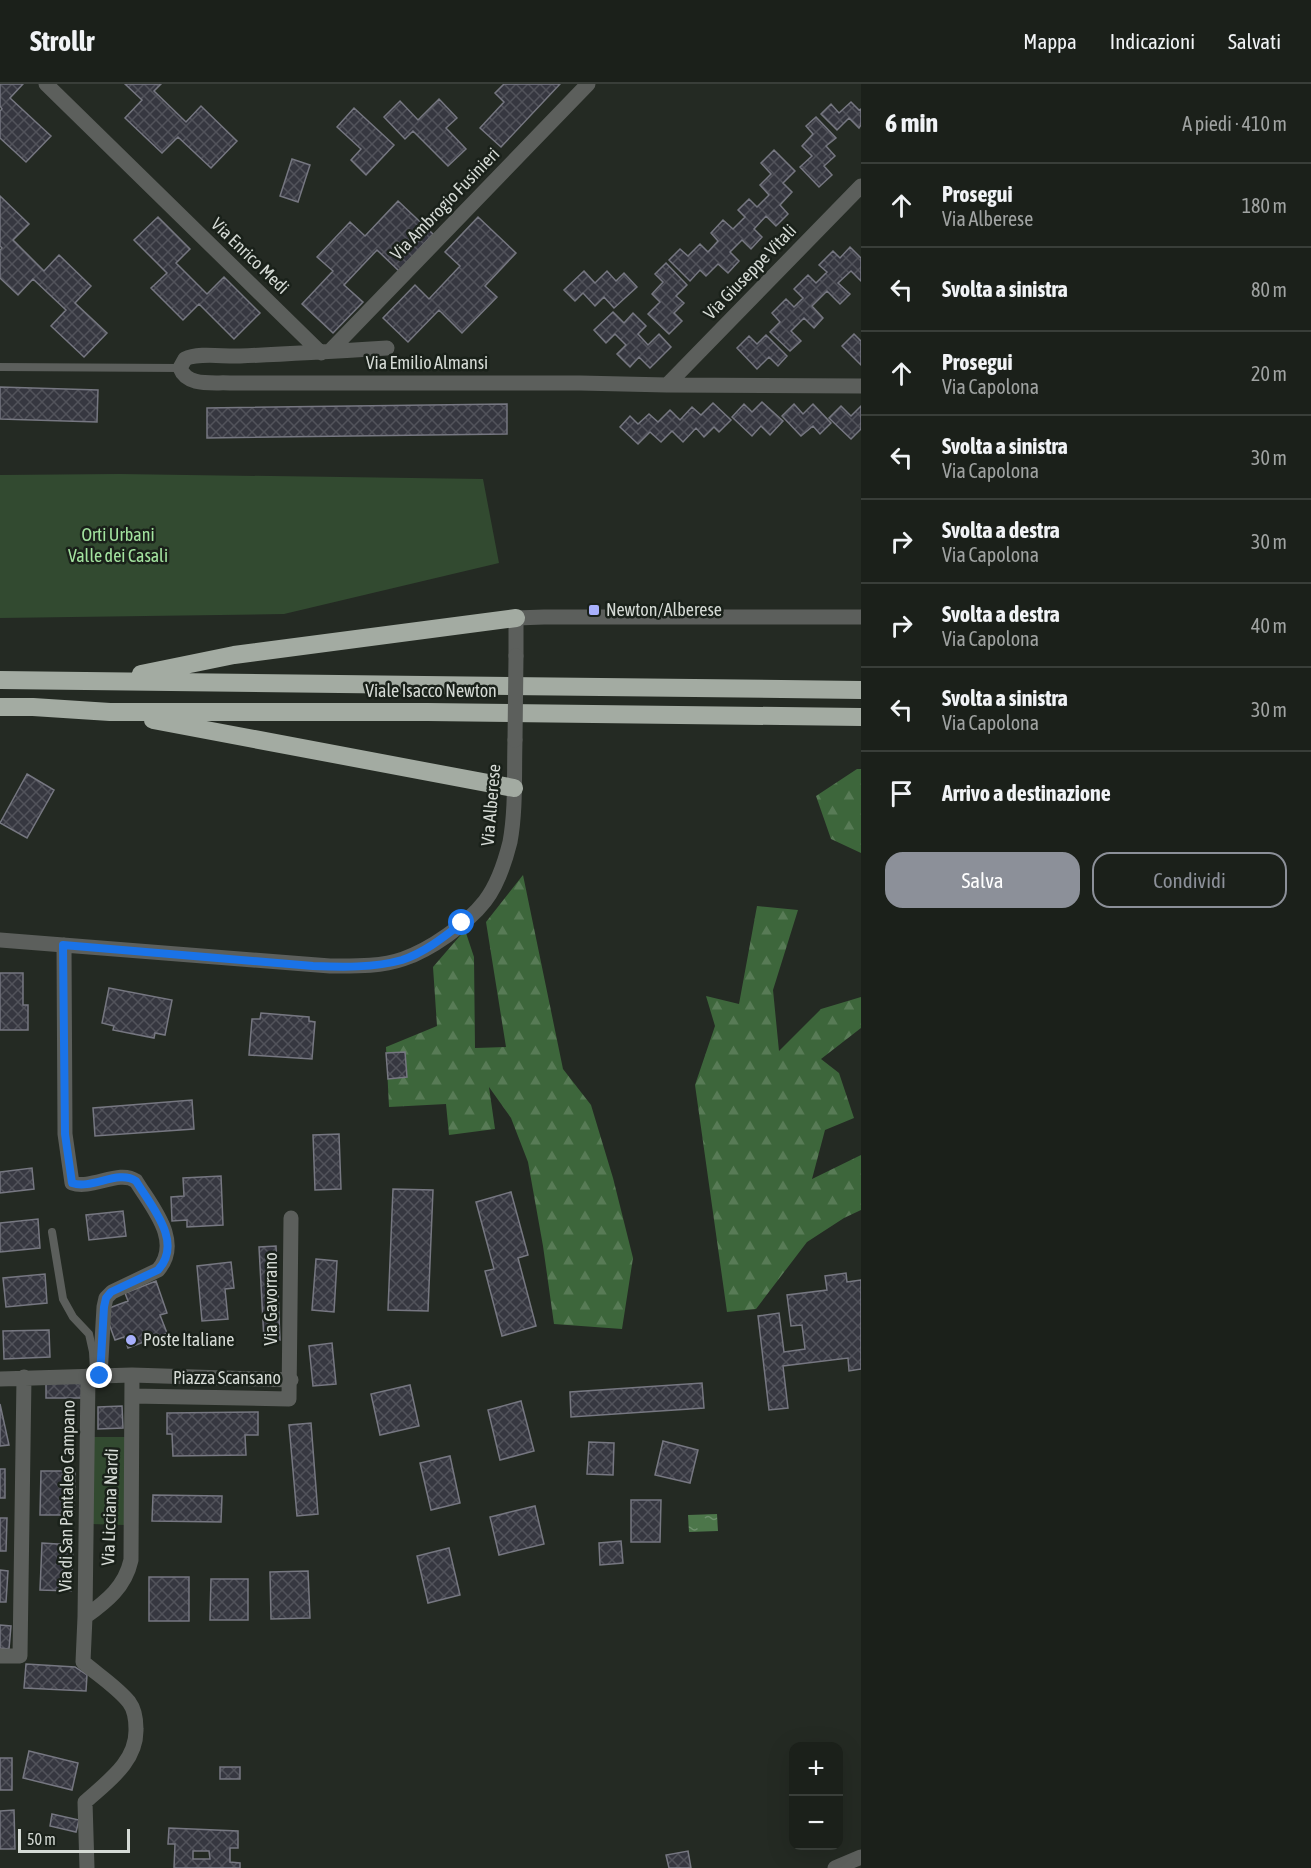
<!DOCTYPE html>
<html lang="it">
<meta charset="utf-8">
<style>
:root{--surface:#1b201a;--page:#282d27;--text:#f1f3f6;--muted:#a0a3a2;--line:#393e39;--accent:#8c9099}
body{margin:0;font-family:"Asap Condensed",sans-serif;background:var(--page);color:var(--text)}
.controls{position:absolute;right:18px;bottom:18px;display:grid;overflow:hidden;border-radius:12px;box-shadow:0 6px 24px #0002}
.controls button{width:54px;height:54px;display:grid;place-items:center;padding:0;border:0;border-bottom:2px solid var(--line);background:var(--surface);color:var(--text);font:30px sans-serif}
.scale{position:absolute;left:18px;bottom:15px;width:112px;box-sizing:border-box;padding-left:6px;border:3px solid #d5dad5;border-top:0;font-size:16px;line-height:21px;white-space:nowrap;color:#d5dad5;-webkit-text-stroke:4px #1a211a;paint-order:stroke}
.stop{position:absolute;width:18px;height:18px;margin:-14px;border:4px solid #1a73e8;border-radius:50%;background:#fff}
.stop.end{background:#1a73e8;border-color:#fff;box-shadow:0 2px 6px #0008}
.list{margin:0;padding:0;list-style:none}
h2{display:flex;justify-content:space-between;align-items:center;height:78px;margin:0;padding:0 24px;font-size:26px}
h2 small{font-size:20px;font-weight:400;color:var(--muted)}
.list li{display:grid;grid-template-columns:39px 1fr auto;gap:18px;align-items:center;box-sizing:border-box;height:84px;padding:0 24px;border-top:2px solid var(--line)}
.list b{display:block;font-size:22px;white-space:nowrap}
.list p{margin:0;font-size:20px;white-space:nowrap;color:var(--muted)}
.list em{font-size:20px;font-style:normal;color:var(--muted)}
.actions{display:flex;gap:12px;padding:18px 24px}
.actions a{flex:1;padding:14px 0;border:2px solid var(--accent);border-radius:18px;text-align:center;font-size:21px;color:var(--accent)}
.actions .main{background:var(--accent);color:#fff}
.icon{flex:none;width:33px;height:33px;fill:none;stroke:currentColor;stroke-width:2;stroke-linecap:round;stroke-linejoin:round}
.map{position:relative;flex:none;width:861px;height:1784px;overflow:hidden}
header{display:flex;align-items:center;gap:36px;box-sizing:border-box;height:84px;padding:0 30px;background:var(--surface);border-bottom:2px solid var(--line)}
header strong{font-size:28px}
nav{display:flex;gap:33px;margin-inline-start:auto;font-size:21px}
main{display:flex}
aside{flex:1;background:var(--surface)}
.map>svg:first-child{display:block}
.green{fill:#324a30}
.forest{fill:url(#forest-firs)}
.water{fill:url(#water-ripples)}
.building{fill:url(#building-cross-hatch);stroke:#767781;stroke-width:1.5;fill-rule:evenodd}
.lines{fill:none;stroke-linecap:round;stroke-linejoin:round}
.lane{stroke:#5c5f5c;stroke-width:8}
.street{stroke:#5c5f5c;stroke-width:15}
.highway{stroke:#a3aba2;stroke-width:18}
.street-bridge{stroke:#5c5f5c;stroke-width:15}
.route{stroke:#1a73e8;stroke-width:8}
.poi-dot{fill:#a8b0fc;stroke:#1a211a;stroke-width:2}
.labels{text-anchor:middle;stroke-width:5;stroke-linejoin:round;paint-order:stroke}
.street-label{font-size:18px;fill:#d5dad5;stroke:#1a211a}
.park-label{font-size:18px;fill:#a3e39f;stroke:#1a211a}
.poi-label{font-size:18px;fill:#d5dad5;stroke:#1a211a;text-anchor:start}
</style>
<header>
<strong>Strollr</strong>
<nav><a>Mappa</a><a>Indicazioni</a><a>Salvati</a></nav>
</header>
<main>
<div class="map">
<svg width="861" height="1784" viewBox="0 0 861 1784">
<defs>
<pattern id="forest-firs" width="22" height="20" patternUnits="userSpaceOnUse" patternTransform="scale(1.5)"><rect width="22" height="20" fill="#3d663b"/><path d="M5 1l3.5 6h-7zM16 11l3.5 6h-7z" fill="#587b56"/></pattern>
<pattern id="water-ripples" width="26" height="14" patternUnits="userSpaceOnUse" patternTransform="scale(1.5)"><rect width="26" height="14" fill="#4c764a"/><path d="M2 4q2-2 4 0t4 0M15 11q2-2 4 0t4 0" fill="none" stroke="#6d8f6c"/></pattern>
<pattern id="building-cross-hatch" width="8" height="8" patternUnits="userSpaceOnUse" patternTransform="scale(1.5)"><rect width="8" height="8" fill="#363740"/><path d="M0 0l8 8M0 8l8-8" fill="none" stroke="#52535b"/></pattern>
</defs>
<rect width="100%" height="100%" fill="#242a23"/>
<path class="green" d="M 119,390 L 483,395 L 499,479 L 284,530 L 0,534 L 0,391 Z
M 92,1353 L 125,1353 L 124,1441 L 91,1440 Z"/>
<path class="forest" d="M 857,685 L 861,685 L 861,769 L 831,755 L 816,712 Z
M 523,791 L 563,985 L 591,1021 L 613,1094 L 633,1174 L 622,1245 L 554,1240 L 543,1162 L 528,1078 L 511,1034 L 489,1003 L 495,1045 L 449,1051 L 446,1020 L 389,1023 L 386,963 L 437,942 L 433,883 L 465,846 L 474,873 L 475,964 L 506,963 L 486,838 Z
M 757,822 L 798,826 L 773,906 L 779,967 L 821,925 L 861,913 L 861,944 L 821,975 L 839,989 L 854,1034 L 825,1046 L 812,1095 L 861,1071 L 861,1126 L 844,1134 L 807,1158 L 756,1225 L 727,1228 L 695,1001 L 715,942 L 706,912 L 739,920 Z"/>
<path class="water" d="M 717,1430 L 718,1447 L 689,1448 L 688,1431 Z"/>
<path class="building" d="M 0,0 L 23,0 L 10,14 L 51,52 L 26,78 L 0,54 L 0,27 L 2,25 L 0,22 Z
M 125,0 L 161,0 L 154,7 L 186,38 L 201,22 L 237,57 L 211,84 L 178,53 L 162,69 L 125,34 L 142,16 Z
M 504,0 L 560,0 L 501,63 L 480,44 L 504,18 L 495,9 Z
M 439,15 L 457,34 L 446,44 L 466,65 L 448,82 L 413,47 L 405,55 L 384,33 L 400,17 L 418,36 Z
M 851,18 L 859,26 L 861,25 L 861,41 L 859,44 L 849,34 L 837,46 L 821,30 L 831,20 L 839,29 Z
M 354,24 L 394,61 L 366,91 L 351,76 L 361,65 L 337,43 Z
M 816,33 L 836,54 L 826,62 L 835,72 L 824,82 L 832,91 L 819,103 L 800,83 L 812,72 L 802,62 L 813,50 L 806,42 Z
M 774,66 L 795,87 L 783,99 L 792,108 L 780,121 L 788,130 L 776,142 L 766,132 L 754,145 L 762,153 L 751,165 L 742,156 L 730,168 L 739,177 L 728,189 L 718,180 L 706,192 L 700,186 L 690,197 L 669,176 L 680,165 L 688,172 L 700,160 L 708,168 L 718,157 L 711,149 L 723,136 L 733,145 L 745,133 L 738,126 L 749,115 L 757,123 L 769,111 L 760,101 L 771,90 L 761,79 Z
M 292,75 L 310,81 L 298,118 L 280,112 Z
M 0,112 L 29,140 L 13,156 L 44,187 L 59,171 L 91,202 L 75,219 L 107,249 L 84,273 L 51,242 L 66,226 L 33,195 L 18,211 L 0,194 L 0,166 L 2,164 L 0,162 Z
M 398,117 L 433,150 L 399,187 L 377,166 L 344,201 L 363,218 L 333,249 L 302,220 L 333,187 L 317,173 L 350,138 L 365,152 Z
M 158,133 L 190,165 L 176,179 L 207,210 L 224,193 L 260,229 L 234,255 L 199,220 L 183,236 L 151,204 L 167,189 L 134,156 Z
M 478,133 L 516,169 L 485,202 L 497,213 L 462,249 L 439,226 L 408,258 L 383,234 L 415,201 L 429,215 L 460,182 L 445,168 Z
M 850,163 L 861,174 L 861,197 L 851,187 L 838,199 L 850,210 L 840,220 L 827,207 L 812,222 L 823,234 L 814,244 L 804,234 L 791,247 L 801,257 L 790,267 L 770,248 L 780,238 L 772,229 L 786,215 L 794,223 L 803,214 L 794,205 L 808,191 L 816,199 L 827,188 L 819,181 L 833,167 L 840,174 Z
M 666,179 L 687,201 L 676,212 L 684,219 L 674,229 L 682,237 L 669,250 L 648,230 L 660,218 L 652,210 L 663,198 L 655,190 Z
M 584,187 L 595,199 L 607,187 L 616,197 L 624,189 L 637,203 L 614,224 L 604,213 L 595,222 L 583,209 L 575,217 L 564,206 Z
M 613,228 L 624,239 L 633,229 L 646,242 L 638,250 L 648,261 L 659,250 L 671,263 L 650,284 L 639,273 L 630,283 L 617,270 L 626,261 L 615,250 L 606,259 L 594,246 Z
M 854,250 L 861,257 L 861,281 L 842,262 Z
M 766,251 L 787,272 L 778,282 L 769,273 L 757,285 L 737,264 L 749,252 L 757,260 Z
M 0,303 L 98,306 L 97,338 L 0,335 Z
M 762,318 L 783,337 L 770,351 L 761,342 L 752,352 L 732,333 L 744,320 L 752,328 Z
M 713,319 L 731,336 L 719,348 L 714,343 L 704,353 L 696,344 L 683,358 L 672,347 L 661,358 L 650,348 L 638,360 L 620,343 L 630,332 L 638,340 L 649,330 L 658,338 L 670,326 L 680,336 L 692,323 L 701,331 Z
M 507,320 L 507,350 L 207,354 L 207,324 Z
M 794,320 L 803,330 L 813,320 L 831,339 L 820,350 L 813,342 L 801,352 L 782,332 Z
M 841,322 L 851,332 L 861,322 L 861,345 L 851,355 L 829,334 Z
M 27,690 L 54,706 L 27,754 L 0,739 Z
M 0,889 L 23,889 L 23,921 L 28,921 L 28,946 L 0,946 Z
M 109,904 L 172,916 L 165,951 L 155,949 L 154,954 L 113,946 L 114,942 L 102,939 Z
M 261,929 L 309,933 L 309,937 L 315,938 L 312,975 L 249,971 L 252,935 L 260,935 Z
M 405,968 L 407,993 L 388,995 L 386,969 Z
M 192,1016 L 194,1045 L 95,1052 L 93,1024 Z
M 339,1050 L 341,1105 L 315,1106 L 313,1051 Z
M 32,1084 L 34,1105 L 0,1109 L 0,1088 Z
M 221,1092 L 223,1141 L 187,1143 L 187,1136 L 172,1137 L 171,1113 L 184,1112 L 183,1094 Z
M 393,1105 L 433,1106 L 428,1227 L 388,1226 Z
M 511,1108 L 528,1171 L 518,1174 L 536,1242 L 502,1252 L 485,1187 L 494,1185 L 476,1118 Z
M 123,1127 L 126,1152 L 89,1156 L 86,1131 Z
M 38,1135 L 40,1164 L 0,1168 L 0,1139 Z
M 276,1162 L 280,1256 L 264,1256 L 259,1163 Z
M 316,1175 L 337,1177 L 334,1228 L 312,1226 Z
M 231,1178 L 234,1204 L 225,1205 L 228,1235 L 202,1237 L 197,1182 Z
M 846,1189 L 847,1198 L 861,1196 L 861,1285 L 849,1287 L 848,1274 L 783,1282 L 788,1324 L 769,1326 L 758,1232 L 779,1229 L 784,1268 L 805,1265 L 802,1241 L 791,1242 L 787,1211 L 827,1206 L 825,1192 Z
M 45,1190 L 47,1219 L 6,1223 L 3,1194 Z
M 156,1197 L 167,1229 L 160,1231 L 167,1249 L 128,1264 L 124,1253 L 115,1256 L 104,1226 L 128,1217 L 125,1209 Z
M 49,1246 L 50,1273 L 4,1275 L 3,1247 Z
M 332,1259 L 336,1300 L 313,1302 L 309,1262 Z
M 46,1298 L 84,1298 L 84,1314 L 46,1314 Z
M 702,1299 L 704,1324 L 571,1333 L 570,1308 Z
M 410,1301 L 419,1342 L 380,1351 L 371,1310 Z
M 521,1317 L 534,1367 L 500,1376 L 488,1326 Z
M 0,1320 L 9,1361 L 0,1362 Z
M 122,1322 L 123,1344 L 98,1345 L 98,1323 Z
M 258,1328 L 258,1351 L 245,1351 L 246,1371 L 173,1372 L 172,1350 L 167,1350 L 167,1329 Z
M 311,1339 L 318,1430 L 297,1432 L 289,1341 Z
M 663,1357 L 698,1366 L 690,1399 L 655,1391 Z
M 589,1358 L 614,1359 L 613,1391 L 587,1390 Z
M 450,1372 L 460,1419 L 431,1426 L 420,1379 Z
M 0,1385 L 5,1385 L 5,1414 L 0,1414 Z
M 41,1387 L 75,1387 L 74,1431 L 40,1431 Z
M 153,1411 L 222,1412 L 221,1438 L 152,1437 Z
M 631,1416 L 661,1416 L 660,1458 L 631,1458 Z
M 535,1422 L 544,1460 L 499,1471 L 490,1433 Z
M 0,1434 L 7,1434 L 6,1467 L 0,1467 Z
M 621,1457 L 623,1479 L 600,1481 L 599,1459 Z
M 42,1459 L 73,1461 L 71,1507 L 40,1506 Z
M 449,1464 L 460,1511 L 428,1519 L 417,1472 Z
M 0,1486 L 8,1487 L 6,1518 L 0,1518 Z
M 308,1487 L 310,1534 L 271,1535 L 270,1488 Z
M 149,1493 L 189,1493 L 189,1537 L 149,1537 Z
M 211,1495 L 248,1495 L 248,1536 L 210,1536 Z
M 0,1541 L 11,1542 L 9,1565 L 0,1564 Z
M 26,1580 L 75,1583 L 87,1591 L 86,1607 L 24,1604 Z
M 29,1667 L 78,1679 L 72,1706 L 23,1694 Z
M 0,1674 L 12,1674 L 12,1706 L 0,1706 Z
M 220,1683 L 240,1683 L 240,1695 L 220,1695 Z
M 14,1726 L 15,1765 L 0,1765 L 0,1727 Z
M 52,1730 L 79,1736 L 76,1748 L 50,1742 Z
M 169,1744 L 238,1747 L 238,1764 L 230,1764 L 230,1778 L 240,1779 L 240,1784 L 174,1784 L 175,1760 L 168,1760 ZM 193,1767 L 209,1767 L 210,1775 L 193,1775 Z
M 688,1767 L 691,1784 L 669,1784 L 666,1771 Z"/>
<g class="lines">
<path class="lane" d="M 0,283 L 180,284
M 52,1148 L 63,1215 L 73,1233 L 89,1250 L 93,1268 L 94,1286"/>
<path class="street" d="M 46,0 L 321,269
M 387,264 C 338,267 289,270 240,272 C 224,273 199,268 185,275 L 180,284 C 187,303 213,298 230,299 L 580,299 L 667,301 L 861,302
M 330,267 L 588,0
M 667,301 L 861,102
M 516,572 L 516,534 L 544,533 L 861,533
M 0,856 L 330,882 C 353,882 380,883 403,875 C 430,866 467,840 485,817 C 498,800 505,778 510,758 C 516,725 514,690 515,656
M 64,861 L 65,1050 L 72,1099 C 92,1106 119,1085 136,1097 C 151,1122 183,1157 158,1186 L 112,1208 L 106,1214 L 104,1223 L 100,1292
M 0,1295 L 132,1291 L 291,1296
M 132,1312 L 289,1315 L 291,1134
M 85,1533 L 88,1292
M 0,1572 L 20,1572 L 24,1293
M 87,1784 L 85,1718 C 107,1698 137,1678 136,1645 C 136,1635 135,1626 129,1618 C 117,1603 98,1591 83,1578 L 85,1533 C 107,1517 125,1503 131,1476 L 132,1291
M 835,1784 L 861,1773"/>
<path class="highway" d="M 141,590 L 234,571 L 516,534
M 0,596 L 861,606
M 0,623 L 33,623 L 110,628 L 428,628 L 861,633
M 153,636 L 514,704"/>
<path class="street-bridge" d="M 515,656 L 516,572"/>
</g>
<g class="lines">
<path class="route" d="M 100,1292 L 104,1223 L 106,1214 L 111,1208 L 158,1186 C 184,1158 151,1122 136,1097 C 118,1085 92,1106 72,1099 L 65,1050 L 63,861 L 313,882 C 341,883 374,884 402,876 C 424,869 444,853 462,839"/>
</g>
<g class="poi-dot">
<rect x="588" y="520" width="12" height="12" rx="3"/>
<circle cx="131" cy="1256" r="6"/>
</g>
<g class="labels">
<g class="street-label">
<text transform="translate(445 120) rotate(-46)" y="6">Via Ambrogio Fusinieri</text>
<text transform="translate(250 172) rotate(44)" y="6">Via Enrico Medi</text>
<text transform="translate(750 188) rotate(-46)" y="6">Via Giuseppe Vitali</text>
<text x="427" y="285">Via Emilio Almansi</text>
<text x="431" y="613">Viale Isacco Newton</text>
<text transform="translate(491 721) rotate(-85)" y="6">Via Alberese</text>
<text transform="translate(271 1215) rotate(-90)" y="6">Via Gavorrano</text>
<text x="227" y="1300">Piazza Scansano</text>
<text transform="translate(67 1412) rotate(-89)" y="6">Via di San Pantaleo Campano</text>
<text transform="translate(110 1423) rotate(-88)" y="6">Via Licciana Nardi</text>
</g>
<g class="park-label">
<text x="118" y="457">Orti Urbani<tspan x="118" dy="21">Valle dei Casali</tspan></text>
</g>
<g class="poi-label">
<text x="606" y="532">Newton/Alberese</text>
<text x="143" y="1262">Poste Italiane</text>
</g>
</g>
</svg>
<div class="controls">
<button>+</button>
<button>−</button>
</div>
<div class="scale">50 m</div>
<div class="stop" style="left:462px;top:839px"></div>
<div class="stop end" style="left:100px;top:1292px"></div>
</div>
<aside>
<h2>6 min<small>A piedi · 410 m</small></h2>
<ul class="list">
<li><svg class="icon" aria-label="ahead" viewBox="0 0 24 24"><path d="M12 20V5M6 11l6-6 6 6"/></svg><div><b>Prosegui</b><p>Via Alberese</p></div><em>180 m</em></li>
<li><svg class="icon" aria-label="left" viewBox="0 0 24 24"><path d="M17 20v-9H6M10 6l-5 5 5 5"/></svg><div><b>Svolta a sinistra</b></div><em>80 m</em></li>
<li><svg class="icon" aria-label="ahead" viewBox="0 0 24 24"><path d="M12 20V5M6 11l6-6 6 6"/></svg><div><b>Prosegui</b><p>Via Capolona</p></div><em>20 m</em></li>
<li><svg class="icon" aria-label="left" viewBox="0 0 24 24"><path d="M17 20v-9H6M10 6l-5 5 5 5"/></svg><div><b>Svolta a sinistra</b><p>Via Capolona</p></div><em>30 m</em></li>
<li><svg class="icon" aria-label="right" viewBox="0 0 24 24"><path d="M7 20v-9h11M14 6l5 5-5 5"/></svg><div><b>Svolta a destra</b><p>Via Capolona</p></div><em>30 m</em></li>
<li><svg class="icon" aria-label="right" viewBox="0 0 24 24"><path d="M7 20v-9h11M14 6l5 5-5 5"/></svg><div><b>Svolta a destra</b><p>Via Capolona</p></div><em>40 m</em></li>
<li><svg class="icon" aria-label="left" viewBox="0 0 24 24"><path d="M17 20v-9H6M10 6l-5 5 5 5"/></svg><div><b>Svolta a sinistra</b><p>Via Capolona</p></div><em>30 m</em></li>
<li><svg class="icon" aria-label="arrive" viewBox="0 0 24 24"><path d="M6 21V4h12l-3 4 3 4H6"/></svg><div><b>Arrivo a destinazione</b></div></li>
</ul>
<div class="actions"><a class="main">Salva</a><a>Condividi</a></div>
</aside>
</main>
